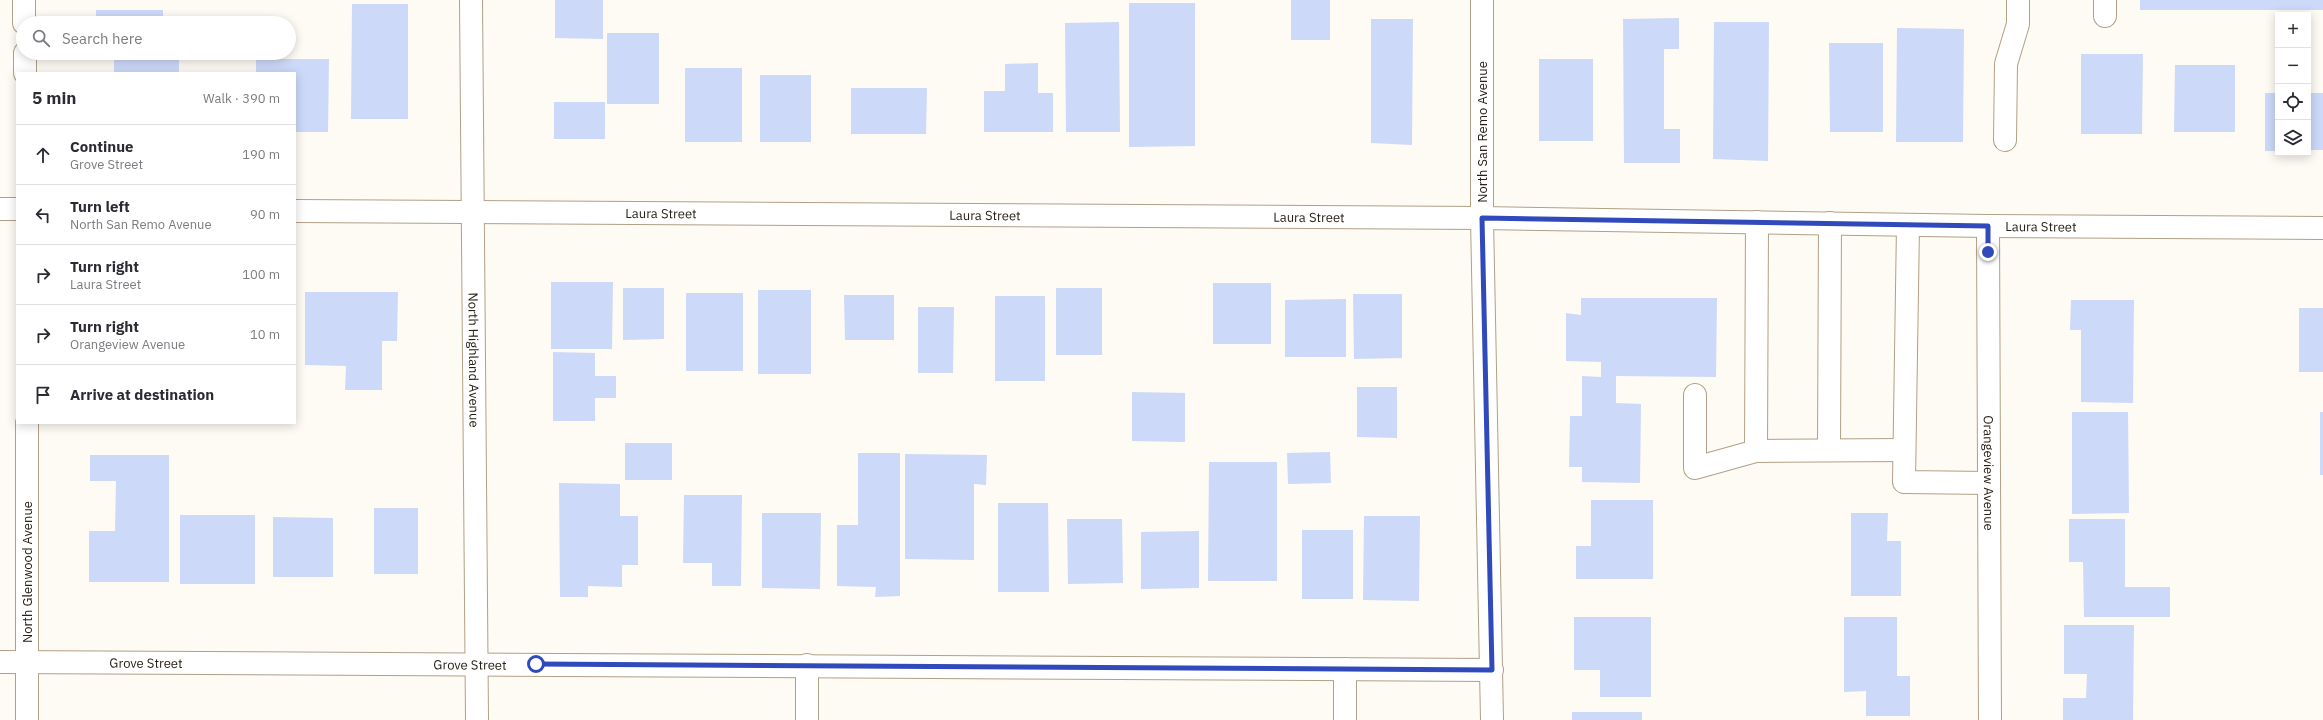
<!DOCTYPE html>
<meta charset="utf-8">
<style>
:root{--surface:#fff;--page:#f2f2f3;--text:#2b2b33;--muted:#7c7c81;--line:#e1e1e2}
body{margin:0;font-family:"IBM Plex Sans",sans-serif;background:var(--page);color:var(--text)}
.controls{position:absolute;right:12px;top:12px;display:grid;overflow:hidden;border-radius:0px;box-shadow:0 2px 10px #0003}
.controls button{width:36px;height:36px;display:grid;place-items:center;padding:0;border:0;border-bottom:1px solid var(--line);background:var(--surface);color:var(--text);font:20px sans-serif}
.stop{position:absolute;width:12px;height:12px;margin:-9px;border:3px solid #314abb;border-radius:50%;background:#fff}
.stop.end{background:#314abb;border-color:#fff;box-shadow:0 1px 4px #0008}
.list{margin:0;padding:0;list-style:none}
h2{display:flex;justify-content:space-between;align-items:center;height:52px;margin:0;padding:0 16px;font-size:17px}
h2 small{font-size:13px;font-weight:400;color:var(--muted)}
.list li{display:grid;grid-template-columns:26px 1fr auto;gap:12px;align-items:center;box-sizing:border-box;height:60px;padding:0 16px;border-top:1px solid var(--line)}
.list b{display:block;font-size:15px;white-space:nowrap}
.list p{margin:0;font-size:13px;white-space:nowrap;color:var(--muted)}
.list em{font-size:13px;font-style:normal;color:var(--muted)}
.icon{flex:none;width:22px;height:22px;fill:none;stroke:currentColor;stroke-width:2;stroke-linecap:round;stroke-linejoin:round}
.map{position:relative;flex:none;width:2323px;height:720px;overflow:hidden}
.search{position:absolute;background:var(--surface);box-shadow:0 2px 10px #0003;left:16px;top:16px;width:280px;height:44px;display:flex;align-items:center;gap:10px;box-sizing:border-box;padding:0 14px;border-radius:22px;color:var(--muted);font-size:15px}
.panel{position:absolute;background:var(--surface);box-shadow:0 2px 10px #0003;left:16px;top:72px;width:280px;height:352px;border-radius:0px}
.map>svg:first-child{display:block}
.building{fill:#cdd9f9}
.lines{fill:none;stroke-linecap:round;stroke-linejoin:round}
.minor-casing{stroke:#b0a086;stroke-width:24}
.minor{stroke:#fff;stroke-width:22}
.route{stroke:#314abb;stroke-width:5}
.labels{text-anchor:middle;stroke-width:3.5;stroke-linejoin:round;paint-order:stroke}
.street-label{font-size:13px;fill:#272117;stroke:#fff}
</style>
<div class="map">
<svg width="2323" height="720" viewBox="0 0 2323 720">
<rect width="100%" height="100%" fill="#fefaf4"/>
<path class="building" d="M 555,0 L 603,0 L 603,39 L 555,38 Z
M 1291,0 L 1330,0 L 1330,40 L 1291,40 Z
M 2140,0 L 2323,0 L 2323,10 L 2140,10 Z
M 1129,3 L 1195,3 L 1195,146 L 1129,147 Z
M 352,4 L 408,4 L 408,119 L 351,119 Z
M 96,10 L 163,10 L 163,23 L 96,23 Z
M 1679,18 L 1679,49 L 1664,49 L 1664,129 L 1680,129 L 1680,163 L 1624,163 L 1623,19 Z
M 1371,19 L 1413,19 L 1412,145 L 1371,143 Z
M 1119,22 L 1120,132 L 1066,132 L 1065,23 Z
M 1714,22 L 1769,22 L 1768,161 L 1713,159 Z
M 1897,28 L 1964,29 L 1963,142 L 1896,142 Z
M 607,33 L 659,33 L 659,104 L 607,104 Z
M 1829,43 L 1883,43 L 1883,132 L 1830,132 Z
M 96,53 L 179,53 L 179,73 L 114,73 L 114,58 L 96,58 Z
M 2081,54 L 2143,54 L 2142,134 L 2081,134 Z
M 256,59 L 329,59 L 328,132 L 295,132 L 295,73 L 256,73 Z
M 1539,59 L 1593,59 L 1593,141 L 1539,141 Z
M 1038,63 L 1038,93 L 1053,93 L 1053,132 L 984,132 L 984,91 L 1005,91 L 1005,64 Z
M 2175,65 L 2235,65 L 2235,132 L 2174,132 Z
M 685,68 L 742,68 L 742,142 L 685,142 Z
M 760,75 L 811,75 L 811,142 L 760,142 Z
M 851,88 L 927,88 L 926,134 L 851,134 Z
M 2265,93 L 2278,93 L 2278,151 L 2265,151 Z
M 2308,93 L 2323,93 L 2323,150 L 2308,150 Z
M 554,102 L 605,102 L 605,139 L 554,139 Z
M 551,282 L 613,282 L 612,349 L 551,349 Z
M 1213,283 L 1271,283 L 1271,344 L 1213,344 Z
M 623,288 L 664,288 L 664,339 L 623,340 Z
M 1056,288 L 1102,288 L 1102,355 L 1056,355 Z
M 758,290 L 811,290 L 811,374 L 758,374 Z
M 305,292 L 398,292 L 397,341 L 382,341 L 382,390 L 345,390 L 346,366 L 305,365 Z
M 686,293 L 743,293 L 743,371 L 686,371 Z
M 1353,294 L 1402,294 L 1402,358 L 1354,359 Z
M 844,295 L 894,295 L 894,340 L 845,340 Z
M 995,296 L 1045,296 L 1045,381 L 995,381 Z
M 1581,298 L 1717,298 L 1716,377 L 1616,376 L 1616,403 L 1641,404 L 1640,483 L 1582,482 L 1582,467 L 1569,467 L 1570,416 L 1582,416 L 1582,376 L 1601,377 L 1601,362 L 1566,361 L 1566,313 L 1581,315 Z
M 1346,299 L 1346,357 L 1285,357 L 1285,300 Z
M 2071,300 L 2134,300 L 2133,403 L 2081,402 L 2081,330 L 2070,330 Z
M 918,307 L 954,307 L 953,373 L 918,373 Z
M 2299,308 L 2323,308 L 2323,372 L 2299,372 Z
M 553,352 L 595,353 L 595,376 L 616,376 L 616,398 L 595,398 L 595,421 L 553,421 Z
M 1357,387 L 1397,387 L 1397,438 L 1357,437 Z
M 1132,392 L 1185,393 L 1185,442 L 1132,441 Z
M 2072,412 L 2128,412 L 2129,513 L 2072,514 Z
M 2320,412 L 2323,412 L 2323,475 L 2320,475 Z
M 625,443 L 672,443 L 672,480 L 625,480 Z
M 1330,452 L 1331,483 L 1288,484 L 1287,453 Z
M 858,453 L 900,453 L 900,596 L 875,597 L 876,587 L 837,586 L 837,525 L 858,525 Z
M 905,454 L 987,455 L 986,485 L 974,484 L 974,560 L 905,559 Z
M 90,455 L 169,455 L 169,582 L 89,582 L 89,531 L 115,531 L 116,481 L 90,481 Z
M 1209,462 L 1277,462 L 1277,581 L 1208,581 Z
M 559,483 L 620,484 L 620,516 L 638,516 L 638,565 L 622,565 L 622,587 L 588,586 L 588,597 L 560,597 Z
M 684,495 L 742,495 L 741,586 L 712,586 L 712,563 L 683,563 Z
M 1591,500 L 1653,500 L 1653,579 L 1576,579 L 1576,546 L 1591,546 Z
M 998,503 L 1048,503 L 1049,592 L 998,592 Z
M 374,508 L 418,508 L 418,574 L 374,574 Z
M 762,513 L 821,513 L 820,589 L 762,588 Z
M 1851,513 L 1888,513 L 1887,541 L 1901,541 L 1901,596 L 1851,596 Z
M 180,515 L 255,515 L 255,584 L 180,584 Z
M 1364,516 L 1420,516 L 1419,601 L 1363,600 Z
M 273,517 L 333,518 L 333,577 L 273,577 Z
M 1067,519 L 1122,519 L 1123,583 L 1068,584 Z
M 2069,519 L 2125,519 L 2125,587 L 2170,587 L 2170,617 L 2084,617 L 2083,562 L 2069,562 Z
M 1302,530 L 1353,530 L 1353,599 L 1302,599 Z
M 1199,531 L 1199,588 L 1141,589 L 1141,532 Z
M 1574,617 L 1651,617 L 1651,697 L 1600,697 L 1600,670 L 1574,670 Z
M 1844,617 L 1897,617 L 1897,676 L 1910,676 L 1910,716 L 1866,716 L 1866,691 L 1844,692 Z
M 2064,625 L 2134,625 L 2133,720 L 2063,720 L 2063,698 L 2086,698 L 2087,674 L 2064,674 Z
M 1572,712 L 1642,712 L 1642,720 L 1572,720 Z"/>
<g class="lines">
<g class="minor-casing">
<g id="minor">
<path d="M 24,0 L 24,23"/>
<path id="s1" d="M 471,0 L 477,720"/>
<path d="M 1482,0 L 1482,218 L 1492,720"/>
<path d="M 2105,0 L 2105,16"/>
<path d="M 25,53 L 25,73"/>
<path d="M 2005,140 L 2006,64 L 2018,24 L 2018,0"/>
<path d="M 0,209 L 17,209"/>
<path id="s2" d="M 295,211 L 1482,218 L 1988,226 L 2323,228"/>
<path d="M 1908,225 L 1904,482 L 1989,483"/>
<path id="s3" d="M 1988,226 L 1990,720"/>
<path d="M 1695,395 L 1695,468 L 1756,451 L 1904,450"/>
<path d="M 27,423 L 27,720"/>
<path d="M 1829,450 L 1830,223"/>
<path d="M 1756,451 L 1757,222"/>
<path id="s4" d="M 0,662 L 1492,670"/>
<path d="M 1345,669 L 1345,720"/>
<path d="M 807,720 L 807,665"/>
</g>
</g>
<use href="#minor" class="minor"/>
</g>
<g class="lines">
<path class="route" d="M 536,664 L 1492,670 L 1482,218 L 1988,226 L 1988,252"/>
</g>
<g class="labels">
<g class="street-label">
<text transform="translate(1482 132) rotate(-90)" y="5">North San Remo Avenue</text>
<text dy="5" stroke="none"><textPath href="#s2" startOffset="366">Laura Street</textPath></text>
<text dy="5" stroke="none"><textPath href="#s2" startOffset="690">Laura Street</textPath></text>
<text dy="5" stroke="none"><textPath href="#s2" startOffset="1014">Laura Street</textPath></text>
<text dy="5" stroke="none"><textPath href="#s2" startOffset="1746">Laura Street</textPath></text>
<text dy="5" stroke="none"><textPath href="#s1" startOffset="360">North Highland Avenue</textPath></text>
<text dy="5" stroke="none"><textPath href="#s3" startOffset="247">Orangeview Avenue</textPath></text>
<text transform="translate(27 572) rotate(-90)" y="5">North Glenwood Avenue</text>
<text dy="5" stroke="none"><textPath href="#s4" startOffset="146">Grove Street</textPath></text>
<text dy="5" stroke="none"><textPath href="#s4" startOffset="470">Grove Street</textPath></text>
</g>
</g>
</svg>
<div class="controls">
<button>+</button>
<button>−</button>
<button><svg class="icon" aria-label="locate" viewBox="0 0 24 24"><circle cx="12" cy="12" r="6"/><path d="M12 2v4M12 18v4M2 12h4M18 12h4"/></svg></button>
<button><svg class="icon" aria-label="layers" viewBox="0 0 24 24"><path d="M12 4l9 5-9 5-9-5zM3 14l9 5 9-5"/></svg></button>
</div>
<div class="stop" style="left:536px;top:664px"></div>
<div class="stop end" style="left:1988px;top:252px"></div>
<div class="search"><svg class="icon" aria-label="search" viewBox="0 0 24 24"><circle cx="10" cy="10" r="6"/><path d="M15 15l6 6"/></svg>Search here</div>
<section class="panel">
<h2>5 min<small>Walk · 390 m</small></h2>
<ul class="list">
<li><svg class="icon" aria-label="ahead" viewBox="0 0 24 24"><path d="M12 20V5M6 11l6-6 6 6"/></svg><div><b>Continue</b><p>Grove Street</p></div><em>190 m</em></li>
<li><svg class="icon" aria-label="left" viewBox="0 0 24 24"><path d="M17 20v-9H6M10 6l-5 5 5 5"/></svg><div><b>Turn left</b><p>North San Remo Avenue</p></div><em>90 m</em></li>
<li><svg class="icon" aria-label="right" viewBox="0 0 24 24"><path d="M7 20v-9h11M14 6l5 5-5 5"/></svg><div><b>Turn right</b><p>Laura Street</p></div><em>100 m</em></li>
<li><svg class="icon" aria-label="right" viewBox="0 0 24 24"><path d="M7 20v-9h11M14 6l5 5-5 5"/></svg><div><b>Turn right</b><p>Orangeview Avenue</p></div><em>10 m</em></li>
<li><svg class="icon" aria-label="arrive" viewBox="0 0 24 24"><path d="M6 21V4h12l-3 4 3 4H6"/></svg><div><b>Arrive at destination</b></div></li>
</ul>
</section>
</div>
